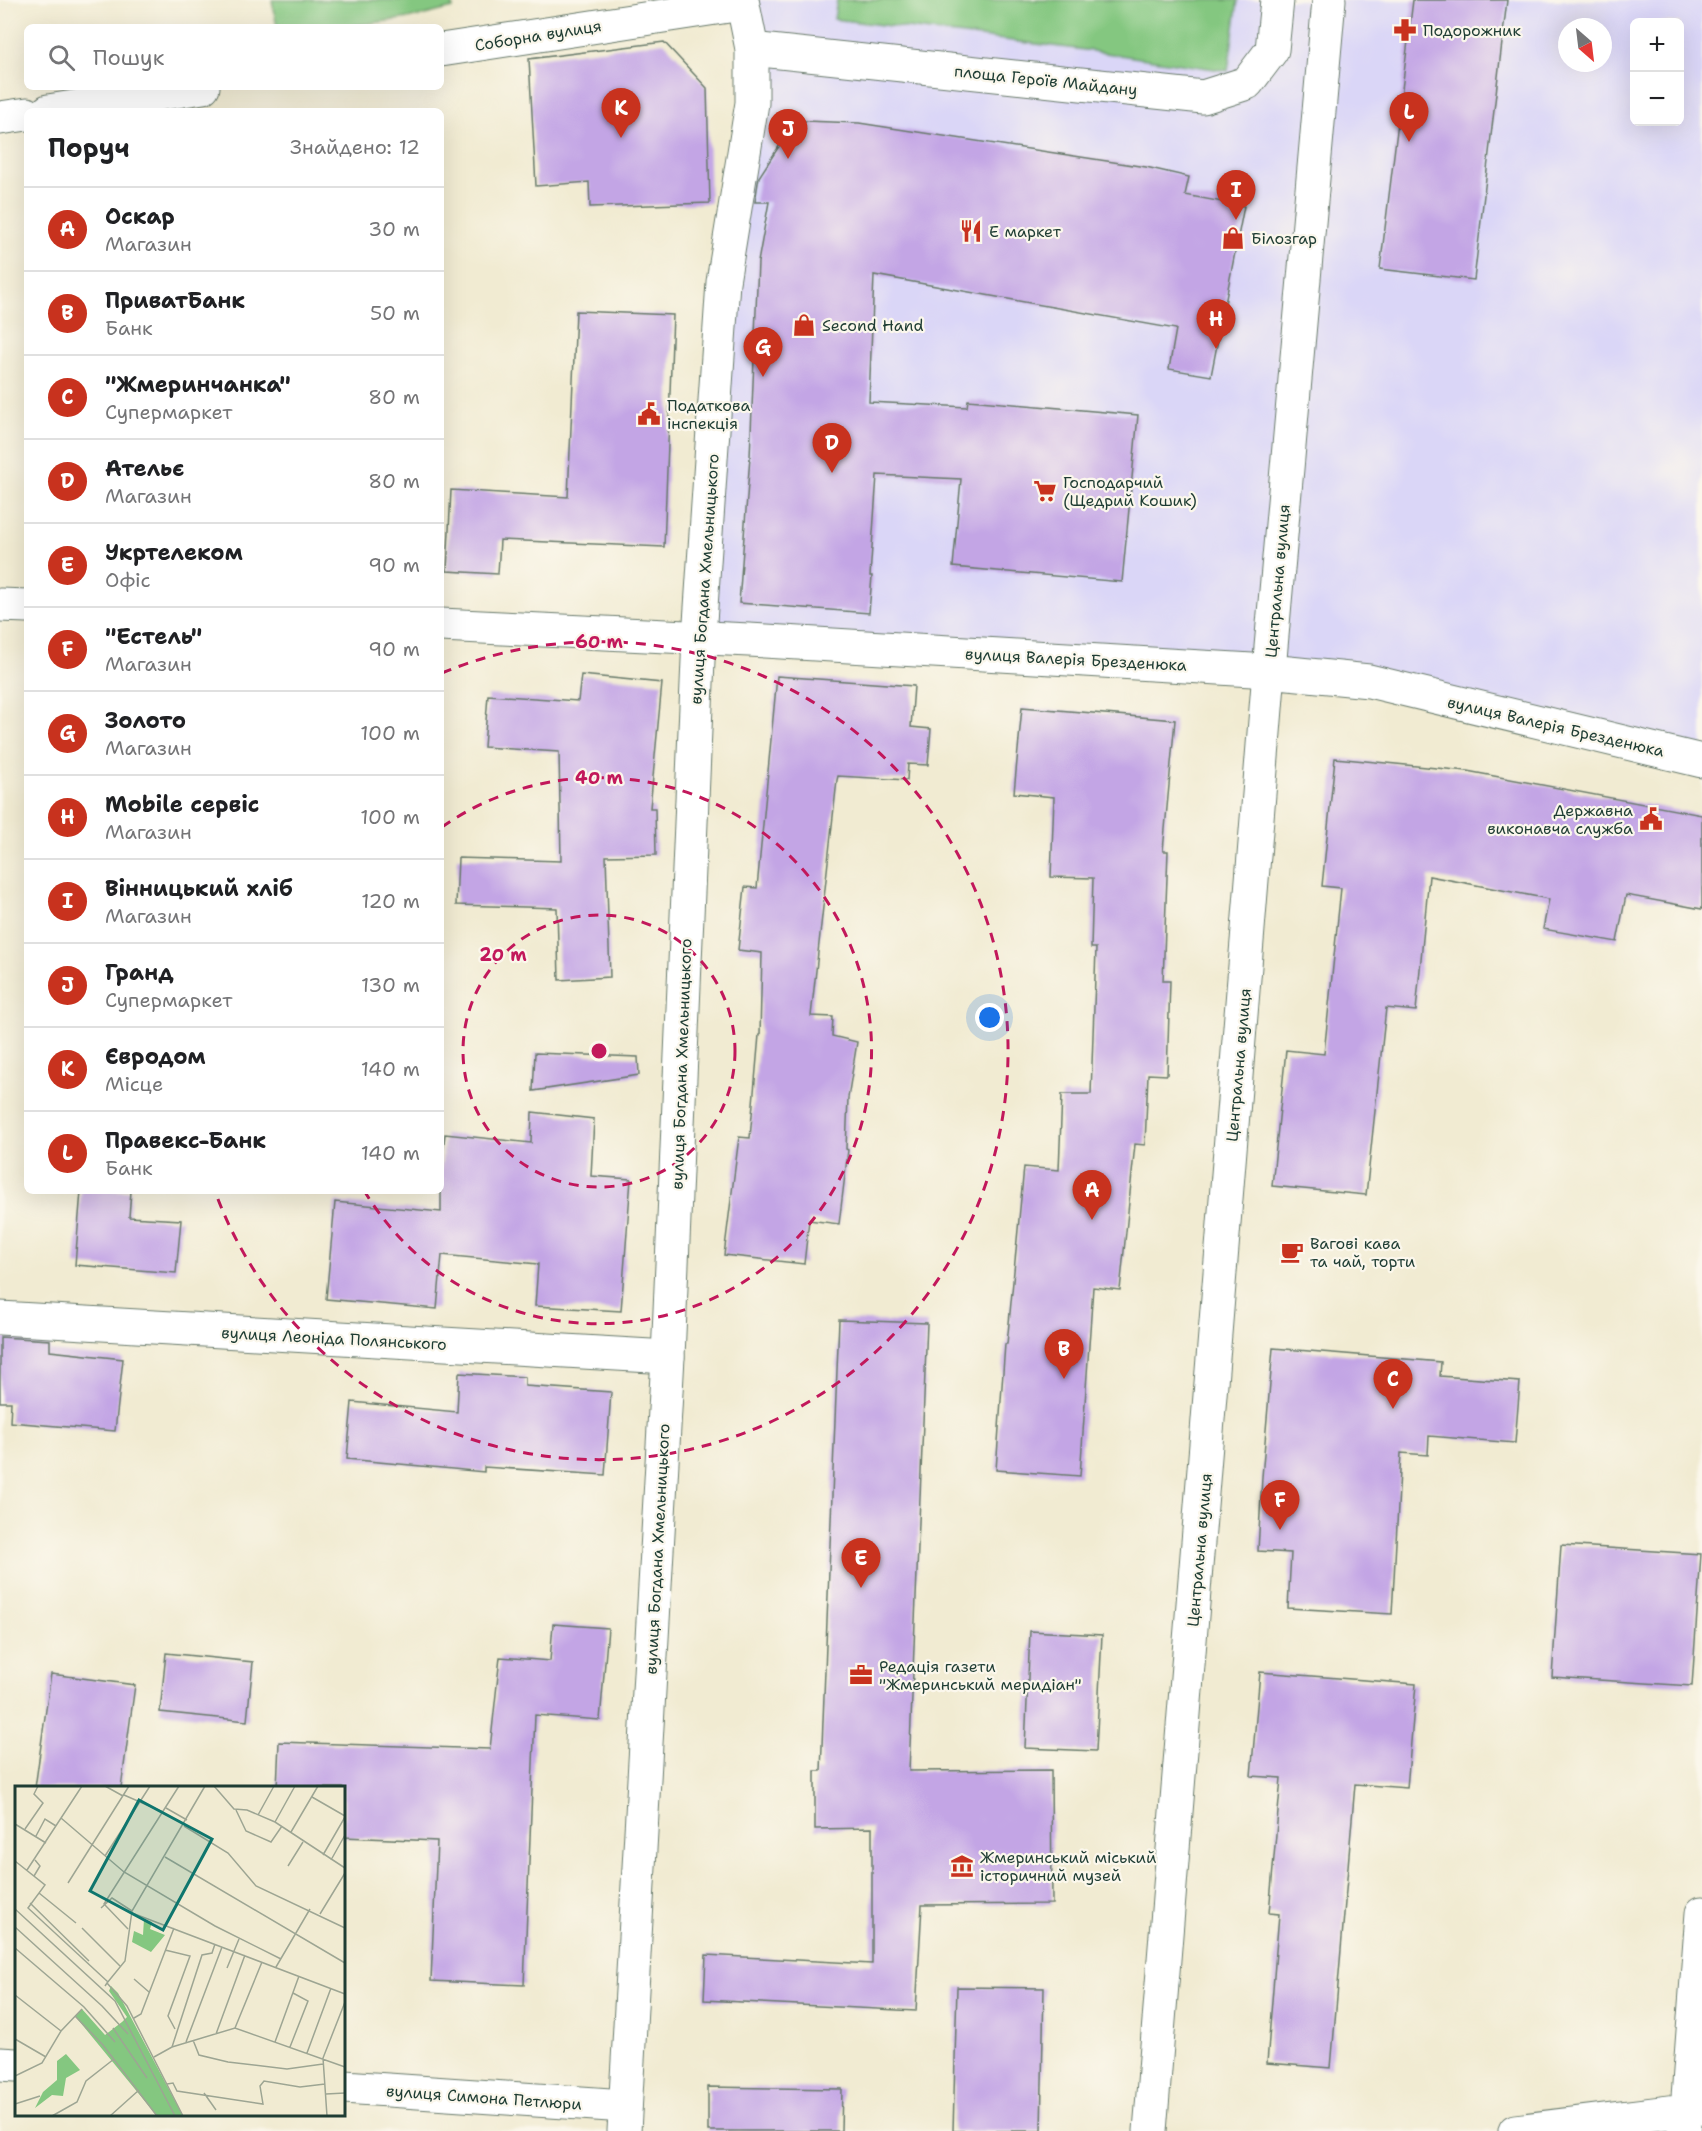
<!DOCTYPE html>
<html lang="uk">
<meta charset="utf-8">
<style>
:root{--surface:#fff;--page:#f6f6f6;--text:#202124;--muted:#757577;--line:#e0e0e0;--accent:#c8321e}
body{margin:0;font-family:"Shantell Sans",sans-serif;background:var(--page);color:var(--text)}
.controls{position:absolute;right:18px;top:18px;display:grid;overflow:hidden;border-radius:9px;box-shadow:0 6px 24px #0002}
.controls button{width:54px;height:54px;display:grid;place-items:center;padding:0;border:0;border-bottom:2px solid var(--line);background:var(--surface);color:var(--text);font:30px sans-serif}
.compass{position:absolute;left:1558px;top:18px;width:54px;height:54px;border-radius:50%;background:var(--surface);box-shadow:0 6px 24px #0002;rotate:152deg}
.you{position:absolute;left:990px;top:1018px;width:21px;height:21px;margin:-15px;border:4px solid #fff;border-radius:50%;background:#1a73e8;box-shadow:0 0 0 9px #1a73e833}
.badge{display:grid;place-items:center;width:39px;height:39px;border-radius:50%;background:var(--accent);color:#fff;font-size:20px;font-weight:700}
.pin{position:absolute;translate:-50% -50px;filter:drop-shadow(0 2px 3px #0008)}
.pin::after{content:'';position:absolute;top:32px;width:21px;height:18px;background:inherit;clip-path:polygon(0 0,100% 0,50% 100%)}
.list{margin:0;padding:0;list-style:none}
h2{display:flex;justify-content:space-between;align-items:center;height:78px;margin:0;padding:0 24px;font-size:26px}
h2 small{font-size:20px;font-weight:400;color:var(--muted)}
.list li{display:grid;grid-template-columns:39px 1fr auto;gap:18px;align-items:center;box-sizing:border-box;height:84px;padding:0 24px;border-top:2px solid var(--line)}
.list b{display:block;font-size:22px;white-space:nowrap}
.list p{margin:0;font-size:20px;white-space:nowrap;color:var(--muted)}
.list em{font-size:20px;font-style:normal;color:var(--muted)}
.icon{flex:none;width:33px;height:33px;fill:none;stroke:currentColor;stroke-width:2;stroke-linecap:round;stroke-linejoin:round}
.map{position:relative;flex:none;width:1702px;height:2131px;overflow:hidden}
.search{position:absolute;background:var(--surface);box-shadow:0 6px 24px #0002;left:24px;top:24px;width:420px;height:66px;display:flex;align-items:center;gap:15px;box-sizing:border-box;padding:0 21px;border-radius:9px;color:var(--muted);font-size:22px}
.panel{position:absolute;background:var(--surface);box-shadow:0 6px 24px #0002;left:24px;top:108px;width:420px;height:1086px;border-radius:9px}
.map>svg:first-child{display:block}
.built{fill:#dad6f7;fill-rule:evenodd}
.green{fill:#84c780;stroke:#52825a;stroke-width:1.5}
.building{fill:#c3a5e5}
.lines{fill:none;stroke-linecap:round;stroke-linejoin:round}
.street-casing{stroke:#687a6b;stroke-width:35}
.secondary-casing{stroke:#687a6b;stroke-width:35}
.street{stroke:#fff;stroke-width:33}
.secondary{stroke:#fff;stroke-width:33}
.ring{fill:none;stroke:#c2185b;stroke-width:3;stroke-dasharray:10 8}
.labels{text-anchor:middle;stroke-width:4.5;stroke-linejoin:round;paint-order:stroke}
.poi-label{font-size:16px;fill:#1f3d34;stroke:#fbf7ec;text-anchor:start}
.street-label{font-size:16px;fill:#1f3d34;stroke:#fbf7ec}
.inset-road{fill:none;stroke:#9da593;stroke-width:1.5}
.view{fill:#0f766e;fill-opacity:0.15;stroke:#0f766e;stroke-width:3}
.inset-edge{fill:none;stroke:#1f3d34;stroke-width:3}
.centre{fill:#c2185b;stroke:#fbf7ec;stroke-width:3}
.ring-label{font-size:18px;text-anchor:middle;font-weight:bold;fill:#c2185b;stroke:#fbf7ec;stroke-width:4.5;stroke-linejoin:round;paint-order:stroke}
</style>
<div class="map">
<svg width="1702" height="2131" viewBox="0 0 1702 2131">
<rect width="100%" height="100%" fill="#fbf7ec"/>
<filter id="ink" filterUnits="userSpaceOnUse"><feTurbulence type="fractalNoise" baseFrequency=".0167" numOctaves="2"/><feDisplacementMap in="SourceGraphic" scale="12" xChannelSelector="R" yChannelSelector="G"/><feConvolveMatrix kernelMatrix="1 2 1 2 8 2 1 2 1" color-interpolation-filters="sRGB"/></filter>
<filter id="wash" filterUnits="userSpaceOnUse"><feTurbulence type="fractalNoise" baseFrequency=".008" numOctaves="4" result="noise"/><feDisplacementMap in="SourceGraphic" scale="24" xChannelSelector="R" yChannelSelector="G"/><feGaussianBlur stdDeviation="1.35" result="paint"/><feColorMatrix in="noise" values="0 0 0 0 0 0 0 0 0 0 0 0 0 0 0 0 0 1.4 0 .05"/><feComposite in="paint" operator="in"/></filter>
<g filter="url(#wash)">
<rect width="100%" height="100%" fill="#f1ebd2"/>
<path class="built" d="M 742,0 L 1702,0 L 1702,761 L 1369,681 L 699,637 L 752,103 ZM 1634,22 L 1680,22 L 1680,122 L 1634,122 ZM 1567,27 L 1603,27 L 1603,63 L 1567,63 Z"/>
<path class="green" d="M 272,0 L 451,0 L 453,8 L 417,17 L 343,27 L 277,27 Z
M 837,0 L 1238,0 L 1228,71 L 1085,50 L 834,19 Z"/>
<g id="blocks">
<path class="building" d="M 1413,0 L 1507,0 L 1474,280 L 1380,269 Z
M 664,42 L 707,88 L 710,203 L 590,207 L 589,182 L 536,186 L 529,59 Z
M 804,121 L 859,123 L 1146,167 L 1189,177 L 1185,195 L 1244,206 L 1211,376 L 1169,369 L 1176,329 L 874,275 L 869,402 L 967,407 L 968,400 L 1138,415 L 1122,582 L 953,567 L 961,479 L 877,475 L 870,576 L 872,576 L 869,613 L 739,603 L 750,457 L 758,262 L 769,202 L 755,202 L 759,177 L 789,131 Z
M 576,311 L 673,315 L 664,547 L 500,540 L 498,574 L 447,571 L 451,490 L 568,497 Z
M 581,675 L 662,683 L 650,808 L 655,808 L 656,855 L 606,856 L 610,977 L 559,980 L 557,908 L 456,905 L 458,858 L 561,861 L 559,752 L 484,747 L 488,695 L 578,701 Z
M 777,676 L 914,686 L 911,727 L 931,729 L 928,765 L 908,764 L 907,780 L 838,776 L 837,780 L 811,1016 L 833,1017 L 832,1036 L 857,1042 L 848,1098 L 846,1149 L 848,1150 L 839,1224 L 809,1220 L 804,1264 L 724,1255 L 739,1137 L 750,1138 L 759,1035 L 760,1035 L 762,953 L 738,950 L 745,887 L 757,888 Z
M 1022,707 L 1175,720 L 1163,851 L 1168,851 L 1163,981 L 1170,981 L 1167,1075 L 1148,1074 L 1145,1145 L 1135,1144 L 1120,1290 L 1093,1287 L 1080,1476 L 996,1470 L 1005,1344 L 1007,1344 L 1024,1167 L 1059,1170 L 1062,1094 L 1091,1094 L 1096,948 L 1091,948 L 1093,878 L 1051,877 L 1054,797 L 1014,793 Z
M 1335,758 L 1467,771 L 1702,815 L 1702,909 L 1626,895 L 1617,942 L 1543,929 L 1549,899 L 1429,876 L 1416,1011 L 1386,1008 L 1366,1195 L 1272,1186 L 1286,1050 L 1324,1054 L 1341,888 L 1322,886 Z
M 535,1053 L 638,1057 L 639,1075 L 533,1091 Z
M 532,1112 L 594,1119 L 591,1176 L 631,1179 L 621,1311 L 535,1306 L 538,1264 L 442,1255 L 437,1309 L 326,1299 L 335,1202 L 441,1212 L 441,1170 L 445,1134 L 531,1143 Z
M 81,1191 L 131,1191 L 129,1217 L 181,1220 L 176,1273 L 75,1265 Z
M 839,1320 L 927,1323 L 909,1771 L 1051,1770 L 1052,1904 L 922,1905 L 916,2011 L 704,2000 L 706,1955 L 872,1964 L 872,1828 L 815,1829 L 815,1771 L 821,1771 Z
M 0,1337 L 50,1340 L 50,1351 L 123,1359 L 115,1431 L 10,1422 L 11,1402 L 0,1402 Z
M 1273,1348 L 1441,1362 L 1440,1376 L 1520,1382 L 1515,1443 L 1429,1436 L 1428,1455 L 1401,1453 L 1392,1614 L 1288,1608 L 1291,1553 L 1258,1551 L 1262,1477 Z
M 459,1373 L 525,1377 L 525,1386 L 611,1392 L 605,1475 L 484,1467 L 484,1472 L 347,1459 L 352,1402 L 457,1412 Z
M 1561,1545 L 1701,1554 L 1692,1686 L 1552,1677 Z
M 553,1624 L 608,1628 L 600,1720 L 535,1715 L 524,1985 L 431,1981 L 437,1841 L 344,1837 L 344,1788 L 277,1788 L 279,1742 L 490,1749 L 500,1657 L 550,1661 Z
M 1030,1631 L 1102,1635 L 1096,1751 L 1025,1748 Z
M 166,1653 L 253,1662 L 247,1721 L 160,1712 Z
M 1260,1672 L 1416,1684 L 1407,1788 L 1355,1784 L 1331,2068 L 1267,2063 L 1279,1914 L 1269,1913 L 1281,1778 L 1251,1776 Z
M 51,1674 L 135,1685 L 121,1788 L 35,1788 Z
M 957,1987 L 1044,1988 L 1041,2131 L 953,2131 Z
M 708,2087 L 842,2089 L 841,2131 L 708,2131 Z"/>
</g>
</g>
<g filter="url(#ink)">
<use href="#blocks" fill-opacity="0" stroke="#687a6b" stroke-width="1.5"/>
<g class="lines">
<g class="street-casing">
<path id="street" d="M 752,49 L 1203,97 L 1247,83 L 1272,50 L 1277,0
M 441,50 L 742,4
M 48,111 L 203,87
M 0,118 L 27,114
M 0,605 L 27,606
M 441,625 L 749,640 L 1269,671 L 1369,681 L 1702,761
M 0,1318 L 668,1357
M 0,2064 L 16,2065
M 344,2087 L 625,2106
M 1150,2131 L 1271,647 L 1329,0
M 1515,2131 L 1702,2108
M 1684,2131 L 1687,2110 L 1702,1913"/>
</g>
<g class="secondary-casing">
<path id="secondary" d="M 624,2131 L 668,1357 L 699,637 L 723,282 L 752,103 L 752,49 L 742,0"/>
</g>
<use href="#street" class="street"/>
<use href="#secondary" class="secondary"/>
</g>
</g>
<g class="ring">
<circle cx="599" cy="1051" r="136"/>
<path d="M442 827A273 273 0 1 1 365 1192"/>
<path d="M442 673A409 409 0 1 1 216 1194"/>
</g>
<defs>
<g id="pharmacy-bare" transform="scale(1.8)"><path d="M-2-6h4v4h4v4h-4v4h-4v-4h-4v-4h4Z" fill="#c8321e" stroke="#fbf7ec" stroke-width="2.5" paint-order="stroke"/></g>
<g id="restaurant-bare" transform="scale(1.8)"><path d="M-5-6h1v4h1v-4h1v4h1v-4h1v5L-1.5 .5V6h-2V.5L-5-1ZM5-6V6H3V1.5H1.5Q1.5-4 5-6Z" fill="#c8321e" stroke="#fbf7ec" stroke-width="2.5" paint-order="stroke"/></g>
<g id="shop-bare" transform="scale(1.8)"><path d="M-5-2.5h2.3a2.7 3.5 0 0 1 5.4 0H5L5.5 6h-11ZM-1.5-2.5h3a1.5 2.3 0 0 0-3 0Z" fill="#c8321e" stroke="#fbf7ec" stroke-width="2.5" paint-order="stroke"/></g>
<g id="civic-bare" transform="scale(1.8)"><path d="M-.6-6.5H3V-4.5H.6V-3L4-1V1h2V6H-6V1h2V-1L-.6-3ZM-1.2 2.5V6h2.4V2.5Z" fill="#c8321e" stroke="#fbf7ec" stroke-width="2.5" paint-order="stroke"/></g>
<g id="supermarket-bare" transform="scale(1.8)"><path d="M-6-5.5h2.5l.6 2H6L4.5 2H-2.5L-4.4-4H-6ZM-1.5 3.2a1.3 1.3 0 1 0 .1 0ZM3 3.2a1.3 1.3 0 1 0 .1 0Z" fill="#c8321e" stroke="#fbf7ec" stroke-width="2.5" paint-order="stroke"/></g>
<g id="cafe-bare" transform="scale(1.8)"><path d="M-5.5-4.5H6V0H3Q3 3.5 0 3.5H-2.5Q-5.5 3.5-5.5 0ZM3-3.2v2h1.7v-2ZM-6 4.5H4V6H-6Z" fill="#c8321e" stroke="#fbf7ec" stroke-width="2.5" paint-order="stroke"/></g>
<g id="office-bare" transform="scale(1.8)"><path d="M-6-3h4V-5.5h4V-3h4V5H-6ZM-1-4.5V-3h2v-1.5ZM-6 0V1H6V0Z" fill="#c8321e" stroke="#fbf7ec" stroke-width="2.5" paint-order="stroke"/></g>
<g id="museum-bare" transform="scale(1.8)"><path d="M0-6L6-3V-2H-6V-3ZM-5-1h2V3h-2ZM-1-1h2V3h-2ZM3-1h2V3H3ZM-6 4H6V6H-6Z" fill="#c8321e" stroke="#fbf7ec" stroke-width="2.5" paint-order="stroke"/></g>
</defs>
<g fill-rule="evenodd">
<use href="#pharmacy-bare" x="1405" y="30"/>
<use href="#restaurant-bare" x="971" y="231"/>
<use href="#shop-bare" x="1233" y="238"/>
<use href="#shop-bare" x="804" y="325"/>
<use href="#civic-bare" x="649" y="414"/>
<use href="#supermarket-bare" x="1045" y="491"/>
<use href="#civic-bare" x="1651" y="819"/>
<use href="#cafe-bare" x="1292" y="1252"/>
<use href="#office-bare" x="861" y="1675"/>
<use href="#museum-bare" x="962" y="1866"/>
</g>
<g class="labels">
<g class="poi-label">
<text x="1423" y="36">Подорожник</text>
<text x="989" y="237">E маркет</text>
<text x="1251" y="244">Білозгар</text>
<text x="822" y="331">Second Hand</text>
<text x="667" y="411">Податкова<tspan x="667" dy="18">інспекція</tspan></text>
<text x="1063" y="488">Господарчий<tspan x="1063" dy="18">(Щедрий Кошик)</tspan></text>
<text x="1633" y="816" text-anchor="end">Державна<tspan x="1633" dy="18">виконавча служба</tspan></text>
<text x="1310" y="1249">Вагові кава<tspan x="1310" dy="18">та чай, торти</tspan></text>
<text x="879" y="1672">Редація газети<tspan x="879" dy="18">"Жмеринський меридіан"</tspan></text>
<text x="980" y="1863">Жмеринський міський<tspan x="980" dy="18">історичний музей</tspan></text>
</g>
<g class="street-label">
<text transform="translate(538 35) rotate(-9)" y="6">Соборна вулиця</text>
<text transform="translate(1046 80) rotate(6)" y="6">площа Героїв Майдану</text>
<text transform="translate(704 579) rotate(-86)" y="6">вулиця Богдана Хмельницького</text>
<text transform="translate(1277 581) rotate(-85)" y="6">Центральна вулиця</text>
<text transform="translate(1076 659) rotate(3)" y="6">вулиця Валерія Брезденюка</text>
<text transform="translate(1556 726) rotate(13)" y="6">вулиця Валерія Брезденюка</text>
<text transform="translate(681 1064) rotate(-88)" y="6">вулиця Богдана Хмельницького</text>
<text transform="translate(1238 1065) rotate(-85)" y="6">Центральна вулиця</text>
<text transform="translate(334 1338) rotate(3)" y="6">вулиця Леоніда Полянського</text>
<text transform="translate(657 1549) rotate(-87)" y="6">вулиця Богдана Хмельницького</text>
<text transform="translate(1199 1550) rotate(-85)" y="6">Центральна вулиця</text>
<text transform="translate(484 2097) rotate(4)" y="6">вулиця Симона Петлюри</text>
</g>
</g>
<g transform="translate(15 1786)">
<rect width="330" height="330" fill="#f1ebd2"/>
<path d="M 129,133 L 137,136 L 135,143 L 150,149 L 136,166 L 117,156 L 119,145 L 128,149 ZM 96,200 L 103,207 L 168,330 L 142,330 L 60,230 L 67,223 L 90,249 L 107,236 L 112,231 L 94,205 ZM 51,268 L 65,284 L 51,292 L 48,310 L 37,309 L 20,322 L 28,306 L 42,294 L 42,275 Z" fill="#84c780"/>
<path class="inset-road" d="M 90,0 L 108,10M 199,0 L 219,23 L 232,24 L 260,36 L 330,82M 109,9 L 148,26M 297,11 L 330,30M 151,22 L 172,34M 221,24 L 231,45 L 256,56 L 267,40M 243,29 L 259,0M 46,32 L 109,86 L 200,140 L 266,173M 260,36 L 280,0M 0,38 L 31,57M 169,40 L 213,67 L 241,100 L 330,142M 10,43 L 28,17 L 19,8 L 23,0M 276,46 L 303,0M 21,50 L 30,33 L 41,40M 308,69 L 330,31M 90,70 L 135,0M 150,71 L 330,177M 316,74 L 330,49M 0,75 L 30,99 L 13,122 L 93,196M 273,80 L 288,56M 12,84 L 67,0M 19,90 L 25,80 L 20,74M 53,97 L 114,0M 24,107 L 61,137M 15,117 L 74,175M 86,122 L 97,112 L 117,125M 0,123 L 100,215 L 160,330M 117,127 L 330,208M 305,128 L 330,87M 0,141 L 87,220 L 113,248M 67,142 L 106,181M 113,143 L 89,118 L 164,0M 0,162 L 69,221 L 100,256M 150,164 L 175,170 L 153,230 L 160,243M 261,181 L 295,123M 212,182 L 224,153M 119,193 L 134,206M 92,197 L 110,175 L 117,125 L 190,0M 90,200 L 92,197 L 112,220 L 168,330M 0,209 L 46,245M 60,230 L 88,259 L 142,330M 119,232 L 126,228 L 159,142M 98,242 L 132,292M 220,242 L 247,176M 201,248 L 230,169M 0,253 L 31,271M 178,254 L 184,269 L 213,276 L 272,283 L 308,278M 171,256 L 207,161M 260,256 L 284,190M 157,261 L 187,169 L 197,167 L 200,158M 275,261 L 293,215 L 278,207M 292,267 L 316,202M 139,271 L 157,261 L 220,242 L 330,281M 0,290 L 27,277 L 46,245 L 67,223M 152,298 L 158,297 L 162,305 L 248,318 L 245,300 L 249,295 L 285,301 L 310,298M 189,307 L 201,324M 311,308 L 330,307M 0,318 L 25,310M 37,330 L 62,316 L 71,295 L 99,273M 95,330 L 124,304M 312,330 L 308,272 L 330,216"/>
<path class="view" d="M 124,14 L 197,53 L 148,144 L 75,105 Z"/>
<rect width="330" height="330" class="inset-edge"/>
</g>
<circle cx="599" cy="1051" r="9" class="centre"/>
<g class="ring-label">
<text x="599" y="648">60 m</text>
<text x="599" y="784">40 m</text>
<text x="503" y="961">20 m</text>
</g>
</svg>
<div class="controls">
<button>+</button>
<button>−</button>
</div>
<svg class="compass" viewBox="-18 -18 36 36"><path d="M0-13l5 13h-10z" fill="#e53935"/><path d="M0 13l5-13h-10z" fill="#757577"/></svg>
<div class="you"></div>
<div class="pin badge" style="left:1092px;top:1220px">A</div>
<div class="pin badge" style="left:1064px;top:1379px">B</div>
<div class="pin badge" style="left:1393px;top:1409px">C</div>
<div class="pin badge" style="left:832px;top:473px">D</div>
<div class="pin badge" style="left:861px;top:1588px">E</div>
<div class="pin badge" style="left:1280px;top:1530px">F</div>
<div class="pin badge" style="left:763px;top:377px">G</div>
<div class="pin badge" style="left:1216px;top:349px">H</div>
<div class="pin badge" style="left:1236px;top:220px">I</div>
<div class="pin badge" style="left:788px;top:159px">J</div>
<div class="pin badge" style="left:621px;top:138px">K</div>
<div class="pin badge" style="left:1409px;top:142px">L</div>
<div class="search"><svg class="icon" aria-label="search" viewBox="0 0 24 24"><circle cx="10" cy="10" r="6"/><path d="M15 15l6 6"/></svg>Пошук</div>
<section class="panel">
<h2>Поруч<small>Знайдено: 12</small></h2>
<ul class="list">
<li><span class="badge">A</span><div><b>Оскар</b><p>Магазин</p></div><em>30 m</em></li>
<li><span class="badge">B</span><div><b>ПриватБанк</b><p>Банк</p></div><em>50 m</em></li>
<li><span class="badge">C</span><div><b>&quot;Жмеринчанка&quot;</b><p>Супермаркет</p></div><em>80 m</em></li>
<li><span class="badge">D</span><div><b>Ательє</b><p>Магазин</p></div><em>80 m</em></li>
<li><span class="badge">E</span><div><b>Укртелеком</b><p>Офіс</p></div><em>90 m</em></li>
<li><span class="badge">F</span><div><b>&quot;Естель&quot;</b><p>Магазин</p></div><em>90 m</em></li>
<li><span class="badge">G</span><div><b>Золото</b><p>Магазин</p></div><em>100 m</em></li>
<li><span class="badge">H</span><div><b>Mobile сервіс</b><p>Магазин</p></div><em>100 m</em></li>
<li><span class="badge">I</span><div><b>Вінницький хліб</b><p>Магазин</p></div><em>120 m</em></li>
<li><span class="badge">J</span><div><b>Гранд</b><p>Супермаркет</p></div><em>130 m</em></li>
<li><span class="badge">K</span><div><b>Євродом</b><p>Місце</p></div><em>140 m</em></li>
<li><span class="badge">L</span><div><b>Правекс-Банк</b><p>Банк</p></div><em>140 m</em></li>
</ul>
</section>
</div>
